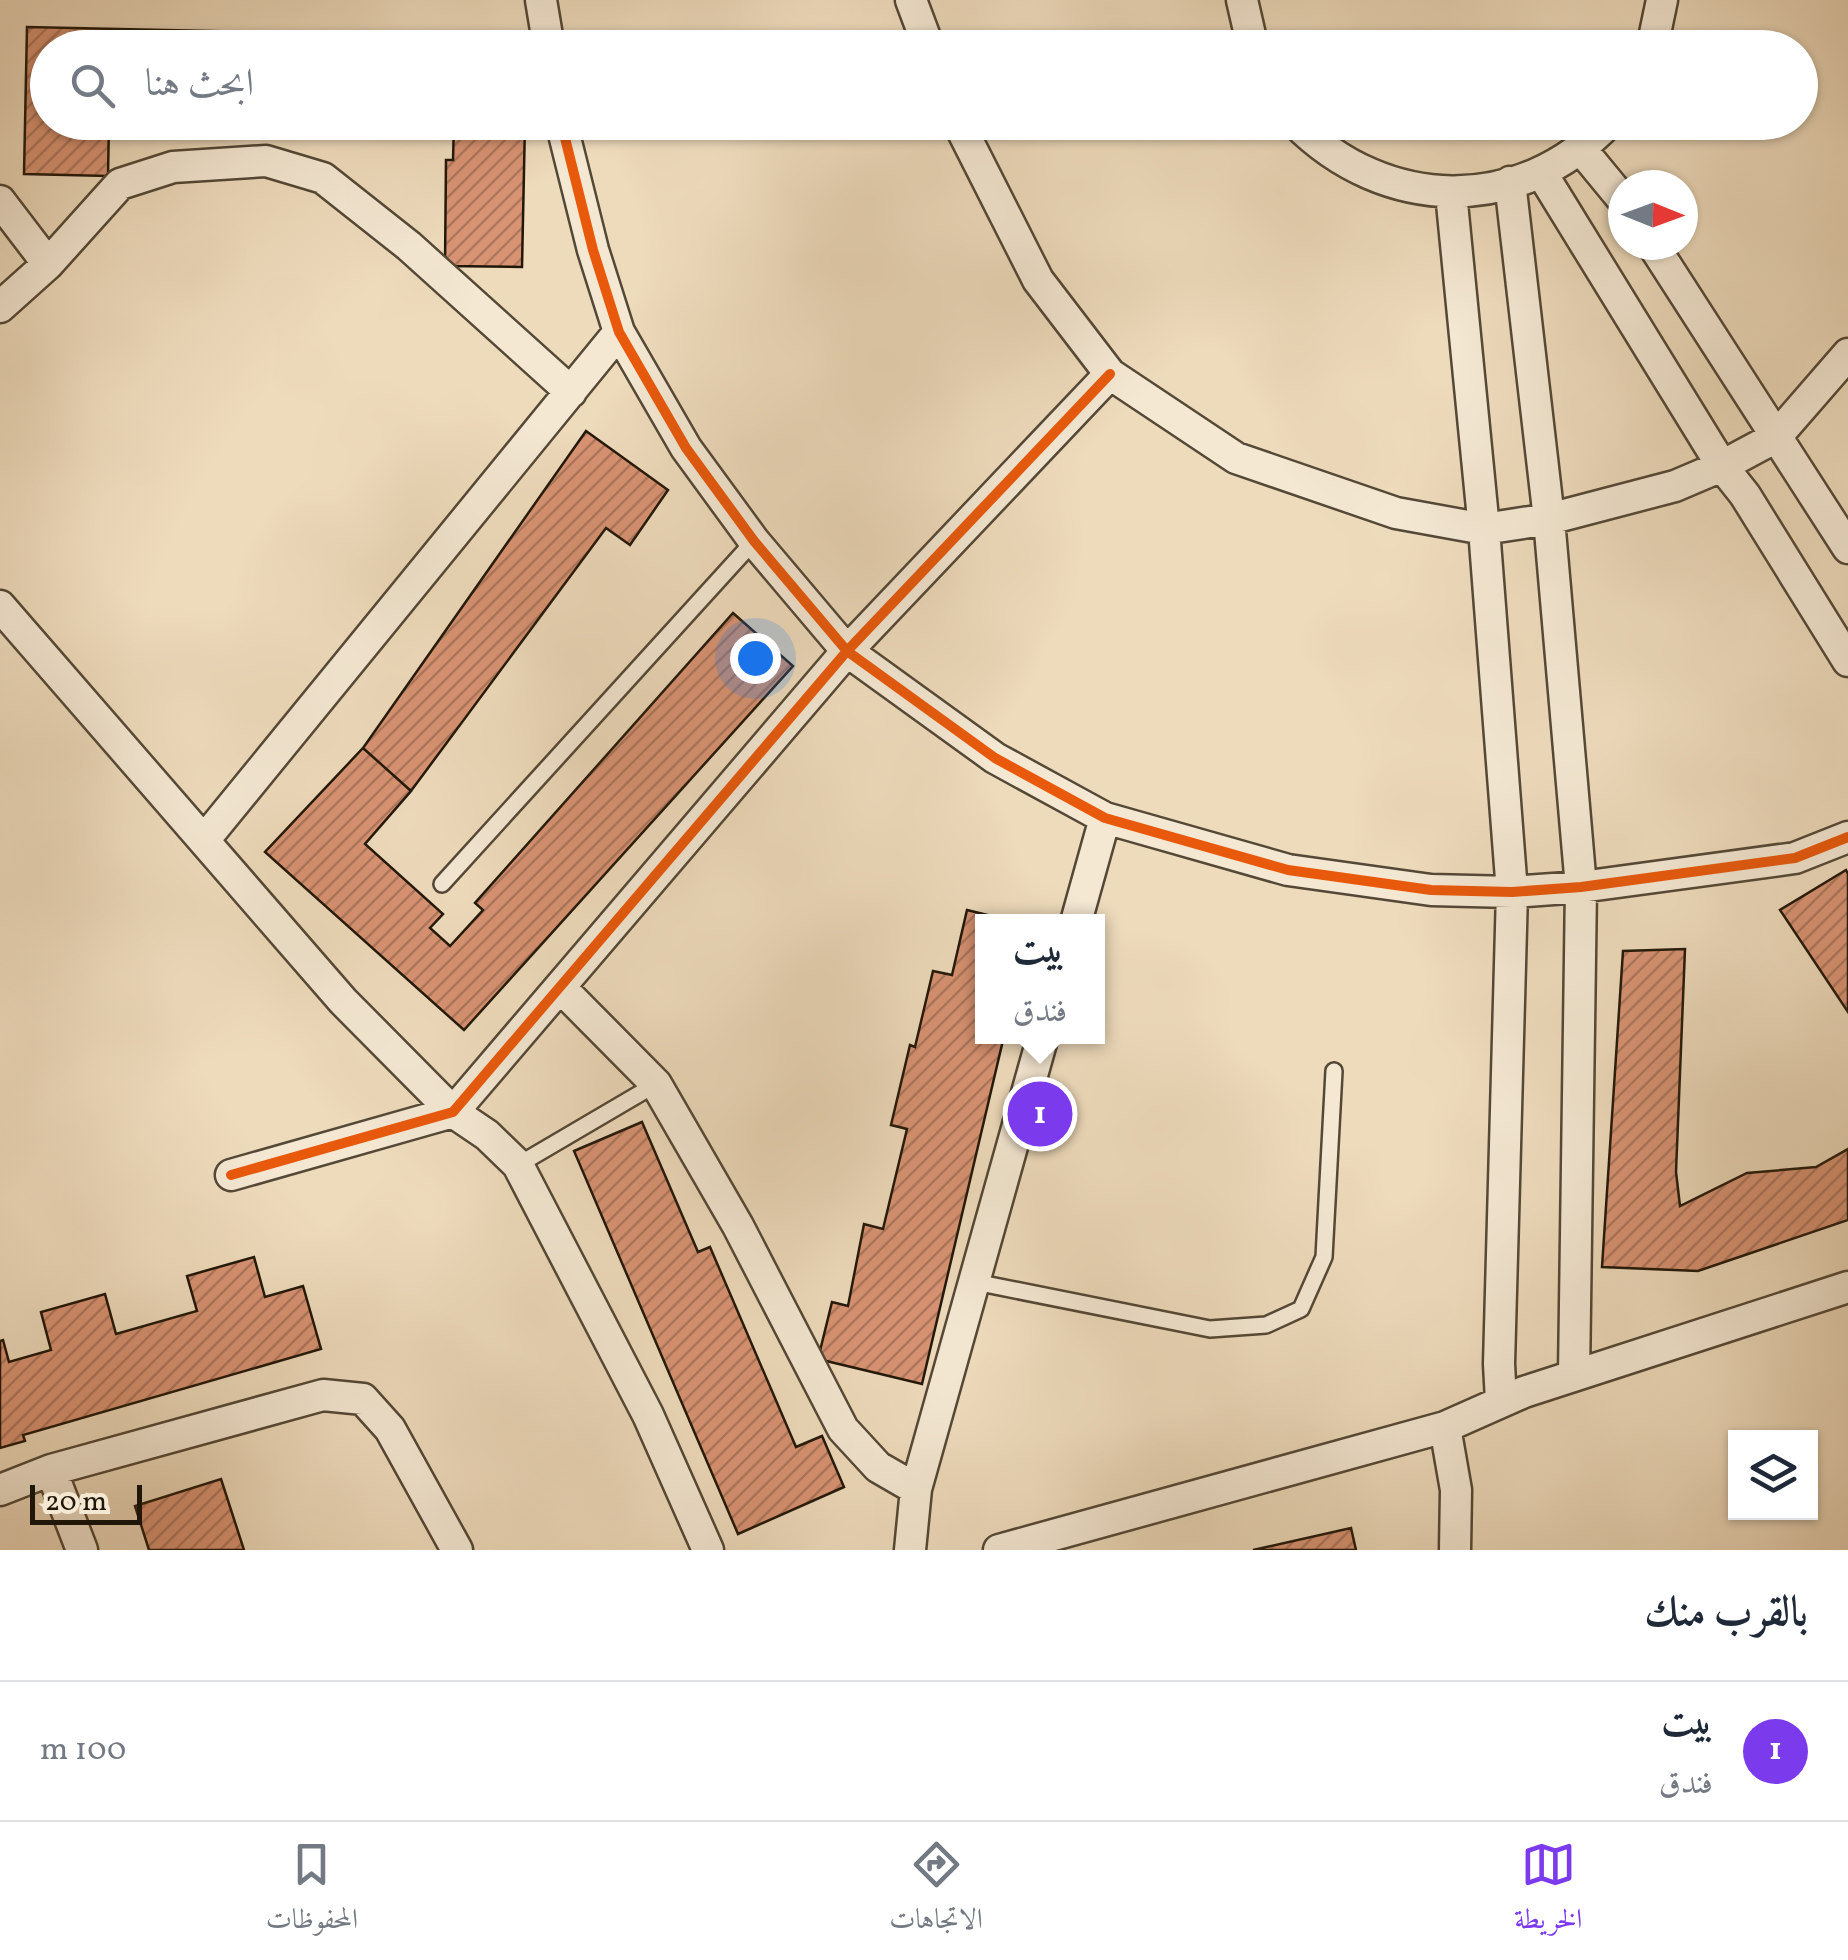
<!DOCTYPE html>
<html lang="ar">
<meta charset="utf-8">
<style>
:root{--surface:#fff;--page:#f6f6f7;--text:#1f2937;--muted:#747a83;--line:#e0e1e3;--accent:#7c3aed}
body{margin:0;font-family:Vollkorn,Amiri,serif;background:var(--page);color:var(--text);direction:rtl}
.controls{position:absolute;right:30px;bottom:30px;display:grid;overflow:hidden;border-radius:0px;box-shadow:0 2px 8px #0004}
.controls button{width:90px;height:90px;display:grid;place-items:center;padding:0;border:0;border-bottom:2px solid var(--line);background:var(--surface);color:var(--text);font:50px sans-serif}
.compass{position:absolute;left:1608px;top:170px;width:90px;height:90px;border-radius:50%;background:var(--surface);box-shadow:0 2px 8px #0004;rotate:91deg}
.scale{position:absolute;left:30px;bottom:25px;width:112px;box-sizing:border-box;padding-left:10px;border:5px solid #211709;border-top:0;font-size:28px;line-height:35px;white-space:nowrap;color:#211709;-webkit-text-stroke:8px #f4e8d3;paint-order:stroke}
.you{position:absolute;left:755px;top:658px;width:35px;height:35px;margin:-25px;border:8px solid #fff;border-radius:50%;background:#1a73e8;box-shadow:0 0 0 15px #1a73e833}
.badge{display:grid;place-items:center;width:65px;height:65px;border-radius:50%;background:var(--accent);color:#fff;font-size:32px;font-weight:700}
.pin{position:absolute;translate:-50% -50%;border:5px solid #fff;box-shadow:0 2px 10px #0006}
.popup{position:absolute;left:975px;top:914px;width:130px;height:130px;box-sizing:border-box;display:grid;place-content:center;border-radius:0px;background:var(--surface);filter:drop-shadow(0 2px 8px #0005);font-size:32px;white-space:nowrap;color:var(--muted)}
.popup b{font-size:38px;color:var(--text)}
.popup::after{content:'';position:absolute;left:50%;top:100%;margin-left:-20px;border:20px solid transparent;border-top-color:var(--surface)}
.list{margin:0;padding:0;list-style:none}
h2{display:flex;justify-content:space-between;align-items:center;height:130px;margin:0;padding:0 40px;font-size:42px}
h2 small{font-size:32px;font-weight:400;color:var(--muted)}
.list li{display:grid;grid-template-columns:65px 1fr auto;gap:30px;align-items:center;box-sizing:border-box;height:140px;padding:0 40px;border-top:2px solid var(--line)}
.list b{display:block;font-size:38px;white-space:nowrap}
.list p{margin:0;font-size:32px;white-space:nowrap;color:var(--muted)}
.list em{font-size:32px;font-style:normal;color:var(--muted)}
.icon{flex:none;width:55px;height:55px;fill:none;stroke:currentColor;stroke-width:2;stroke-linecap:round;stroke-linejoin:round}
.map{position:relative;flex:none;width:1848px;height:1550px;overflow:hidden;direction:ltr}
.search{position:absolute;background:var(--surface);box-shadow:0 2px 8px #0004;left:30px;right:30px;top:30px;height:110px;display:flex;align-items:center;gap:25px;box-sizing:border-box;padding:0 35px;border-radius:55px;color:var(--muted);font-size:38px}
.sheet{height:270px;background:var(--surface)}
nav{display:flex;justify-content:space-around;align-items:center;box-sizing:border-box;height:140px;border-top:2px solid var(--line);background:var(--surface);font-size:28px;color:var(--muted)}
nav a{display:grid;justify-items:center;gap:5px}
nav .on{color:var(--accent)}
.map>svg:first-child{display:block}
.building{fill:url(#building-hatch);stroke:#211709;stroke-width:2.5}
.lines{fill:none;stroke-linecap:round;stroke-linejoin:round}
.service-casing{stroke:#544836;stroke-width:20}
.minor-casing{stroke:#544836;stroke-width:35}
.service{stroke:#f4e8d3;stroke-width:15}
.minor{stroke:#f4e8d3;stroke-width:30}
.cycleway-casing{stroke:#f4e8d3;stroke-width:16}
.cycleway{stroke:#e8590c;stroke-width:10}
</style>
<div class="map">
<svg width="1848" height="1550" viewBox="0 0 1848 1550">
<defs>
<pattern id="building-hatch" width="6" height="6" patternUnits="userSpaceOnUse" patternTransform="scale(2.5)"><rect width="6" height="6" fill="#d89373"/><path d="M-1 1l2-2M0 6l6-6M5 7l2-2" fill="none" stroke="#af775d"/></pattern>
</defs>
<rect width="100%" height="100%" fill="#eedbbc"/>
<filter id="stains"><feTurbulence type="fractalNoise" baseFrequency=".002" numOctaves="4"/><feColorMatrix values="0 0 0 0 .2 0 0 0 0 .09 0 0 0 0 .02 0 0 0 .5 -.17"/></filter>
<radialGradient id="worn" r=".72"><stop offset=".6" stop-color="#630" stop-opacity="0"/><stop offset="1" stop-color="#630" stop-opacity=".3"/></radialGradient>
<path class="building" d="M 27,27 L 527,38 L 527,48 L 48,48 L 48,122 L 109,122 L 108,176 L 24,174 Z
M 454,122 L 525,122 L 522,267 L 445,266 L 446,160 L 453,160 Z
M 586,431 L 668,490 L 630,545 L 606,528 L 411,791 L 363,748 Z
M 733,613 L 793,666 L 464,1030 L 265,852 L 363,748 L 411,791 L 365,844 L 443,914 L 430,928 L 450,946 L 483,910 L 475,903 Z
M 1846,870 L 1848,874 L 1848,1012 L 1780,910 Z
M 967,910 L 1016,922 L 982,922 L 982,1036 L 1004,1036 L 922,1384 L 818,1359 L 832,1302 L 848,1306 L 864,1224 L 883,1229 L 907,1129 L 891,1125 L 910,1045 L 915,1047 L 933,971 L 952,975 Z
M 1685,949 L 1676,1172 L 1680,1206 L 1747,1173 L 1816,1167 L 1848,1149 L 1848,1220 L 1698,1271 L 1602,1267 L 1623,951 Z
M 642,1122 L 698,1252 L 710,1247 L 796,1447 L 822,1436 L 844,1487 L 738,1534 L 574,1151 Z
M 254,1257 L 265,1297 L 303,1286 L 321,1349 L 23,1435 L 25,1441 L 0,1448 L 0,1341 L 3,1340 L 9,1362 L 51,1350 L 41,1312 L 105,1294 L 116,1334 L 197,1311 L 187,1276 Z
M 221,1479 L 244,1550 L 149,1550 L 135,1506 Z
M 1351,1528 L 1356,1550 L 1253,1550 Z"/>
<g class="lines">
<g class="service-casing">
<path id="service" d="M 442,884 L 754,541
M 518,1165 L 656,1084
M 975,1282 L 1210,1329 L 1266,1325 L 1301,1309 L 1324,1257 L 1334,1071"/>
</g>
<g class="minor-casing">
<path id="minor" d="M 541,0 L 549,48
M 911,0 L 929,48
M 1242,0 L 1253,48
M 1652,48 L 1662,0
M 561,122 L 593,250 L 619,332 L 686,448 L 754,541 L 847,651 L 995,758 L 1105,818 L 1288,870 L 1431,890 L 1512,892 L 1581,887 L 1795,858 L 1848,837
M 958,122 L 1038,280 L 1110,374 L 1236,458 L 1396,513 L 1484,529 L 1549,519 L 1675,486 L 1722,466 L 1776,437 L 1848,354
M 1295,122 C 1385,213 1520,216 1609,122
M 1581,149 L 1623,200
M 1541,172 L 1722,466 L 1745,495 L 1848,661
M 1510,182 L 1549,519 L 1581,887 L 1574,1375
M 1451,193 L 1484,529 L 1512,892 L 1499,1364 L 1501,1401
M 0,201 L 48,264
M 1653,245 L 1848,548
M 0,307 L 48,264 L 120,184 L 173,167 L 266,161 L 323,178 L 409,246 L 571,392
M 0,606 L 343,1001 L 453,1112 L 487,1135 L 518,1165 L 648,1415 L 708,1550
M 205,839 L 619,332
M 1076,922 L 1105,818
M 560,987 L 656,1084 L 738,1226 L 843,1429 L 878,1467 L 916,1489
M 231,1175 L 453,1112 L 847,651 L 1110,374
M 1445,1427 L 1524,1392 L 1848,1287
M 51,1470 L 82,1550
M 0,1490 L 51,1470 L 323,1395 L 363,1399 L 390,1429 L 457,1550
M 910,1550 L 916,1489 L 1043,1036
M 999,1550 L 1445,1427 L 1456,1490 L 1455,1550"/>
</g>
<use href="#service" class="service"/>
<use href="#minor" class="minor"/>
<g class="cycleway-casing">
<path id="cycleway" d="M 561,122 L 593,250 L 619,332 L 686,448 L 754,541 L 847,651 L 995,758 L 1105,818 L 1288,870 L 1431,890 L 1512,892 L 1581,887 L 1795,858 L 1848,837
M 231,1175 L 453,1112 L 847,651 L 1110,374"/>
</g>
<use href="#cycleway" class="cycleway"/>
</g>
<rect width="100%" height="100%" filter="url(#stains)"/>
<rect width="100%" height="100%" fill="url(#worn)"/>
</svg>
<div class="controls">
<button><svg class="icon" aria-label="layers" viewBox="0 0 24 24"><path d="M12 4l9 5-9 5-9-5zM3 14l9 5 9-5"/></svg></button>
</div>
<svg class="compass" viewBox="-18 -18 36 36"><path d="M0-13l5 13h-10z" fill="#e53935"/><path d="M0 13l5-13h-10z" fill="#747a83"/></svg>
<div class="scale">20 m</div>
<div class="you"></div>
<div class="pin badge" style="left:1040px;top:1114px">1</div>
<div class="popup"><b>بيت</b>فندق</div>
<div class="search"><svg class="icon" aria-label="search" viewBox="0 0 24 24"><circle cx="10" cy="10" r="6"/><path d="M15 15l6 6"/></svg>ابحث هنا</div>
</div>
<section class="sheet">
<h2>بالقرب منك<small></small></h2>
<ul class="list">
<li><span class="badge">1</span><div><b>بيت</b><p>فندق</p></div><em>100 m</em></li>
</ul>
</section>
<nav>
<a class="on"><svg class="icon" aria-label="map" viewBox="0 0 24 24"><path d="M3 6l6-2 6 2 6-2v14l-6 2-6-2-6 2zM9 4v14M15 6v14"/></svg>الخريطة</a>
<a><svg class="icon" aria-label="directions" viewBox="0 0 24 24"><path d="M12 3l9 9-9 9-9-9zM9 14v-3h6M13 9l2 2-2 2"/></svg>الاتجاهات</a>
<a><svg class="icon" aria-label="saved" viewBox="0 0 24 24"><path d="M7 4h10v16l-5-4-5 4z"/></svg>المحفوظات</a>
</nav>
